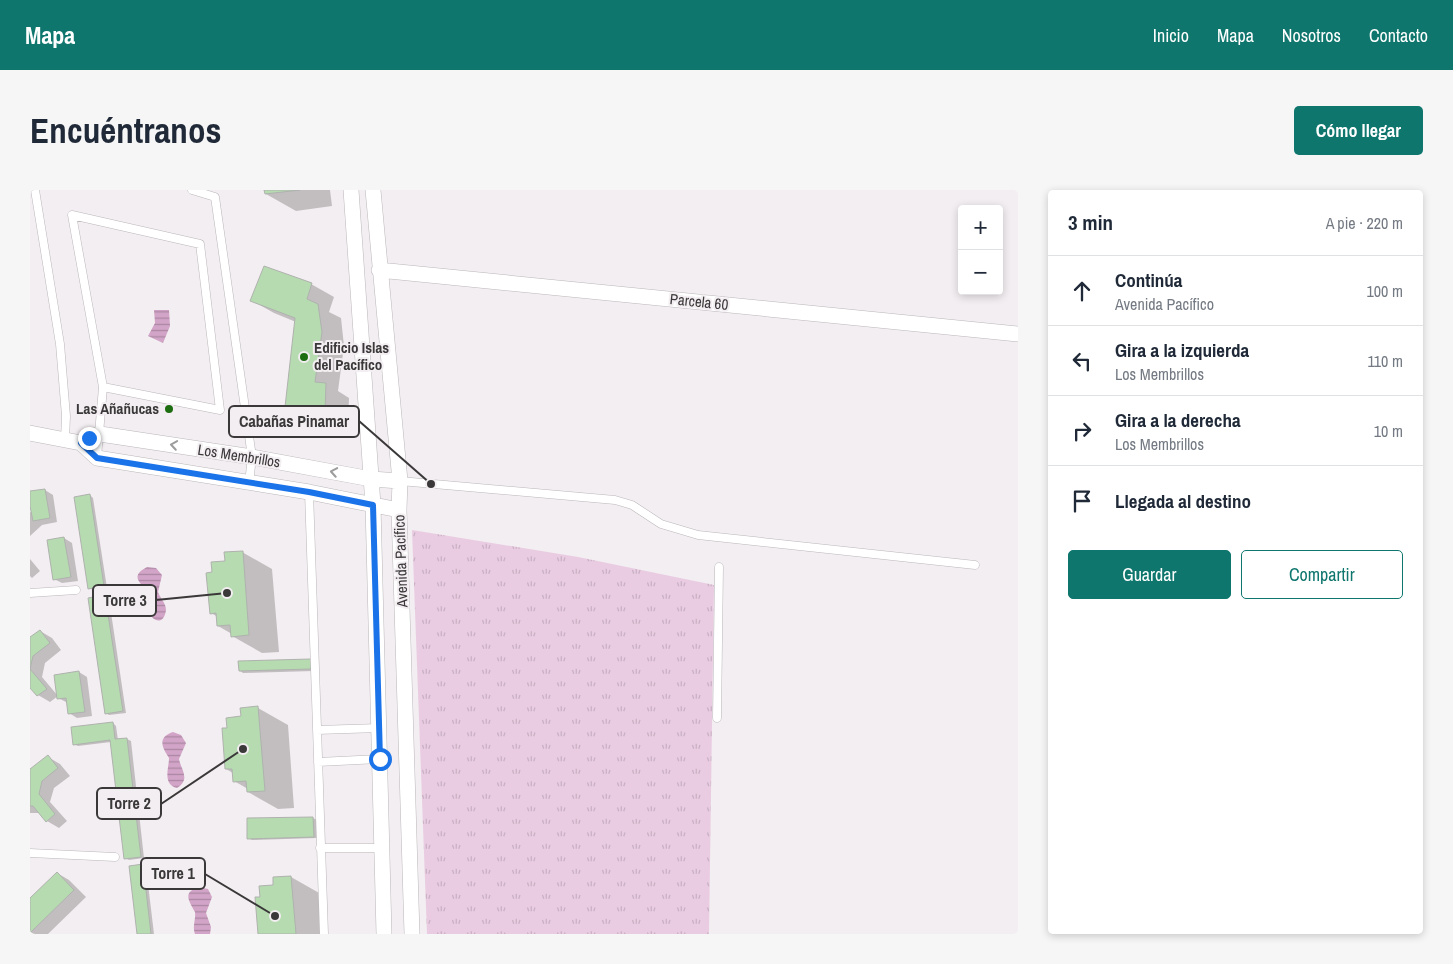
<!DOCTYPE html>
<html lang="es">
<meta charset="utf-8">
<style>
:root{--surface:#fff;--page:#f6f6f7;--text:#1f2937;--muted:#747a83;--line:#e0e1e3;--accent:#0f766e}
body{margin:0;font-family:"Archivo Narrow",sans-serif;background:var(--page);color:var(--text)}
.controls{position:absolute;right:15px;top:15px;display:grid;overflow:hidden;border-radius:5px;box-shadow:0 2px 8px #0003}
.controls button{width:45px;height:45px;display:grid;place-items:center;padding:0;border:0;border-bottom:1px solid var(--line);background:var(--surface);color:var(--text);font:25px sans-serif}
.stop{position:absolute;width:15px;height:15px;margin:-11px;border:4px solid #1a73e8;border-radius:50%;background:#fff}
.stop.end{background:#1a73e8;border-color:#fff;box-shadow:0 1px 5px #0008}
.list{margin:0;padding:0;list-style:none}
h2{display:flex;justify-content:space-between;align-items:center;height:65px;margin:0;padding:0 20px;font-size:21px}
h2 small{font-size:16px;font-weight:400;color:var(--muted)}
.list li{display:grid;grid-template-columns:32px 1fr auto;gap:15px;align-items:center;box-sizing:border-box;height:70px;padding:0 20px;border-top:1px solid var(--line)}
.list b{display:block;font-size:19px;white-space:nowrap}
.list p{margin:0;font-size:16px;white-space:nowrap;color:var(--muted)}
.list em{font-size:16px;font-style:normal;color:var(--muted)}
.actions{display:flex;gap:10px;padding:15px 20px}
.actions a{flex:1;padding:11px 0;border:1px solid var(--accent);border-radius:5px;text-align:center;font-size:18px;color:var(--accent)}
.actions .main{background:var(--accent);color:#fff}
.icon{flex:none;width:28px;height:28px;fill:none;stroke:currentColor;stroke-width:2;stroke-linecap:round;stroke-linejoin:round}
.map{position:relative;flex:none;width:988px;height:744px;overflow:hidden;border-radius:5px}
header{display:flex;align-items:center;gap:30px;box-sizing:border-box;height:70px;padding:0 25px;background:var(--accent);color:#fff}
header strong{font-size:24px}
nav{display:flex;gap:28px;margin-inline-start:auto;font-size:18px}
.intro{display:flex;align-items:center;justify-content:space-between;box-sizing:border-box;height:120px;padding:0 30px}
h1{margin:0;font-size:35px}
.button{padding:12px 22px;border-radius:5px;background:var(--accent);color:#fff;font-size:18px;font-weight:700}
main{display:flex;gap:30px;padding:0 30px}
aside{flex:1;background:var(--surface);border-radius:5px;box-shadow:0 2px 8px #0003}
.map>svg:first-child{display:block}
.grass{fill:url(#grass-tufts)}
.water{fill:url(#water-rules)}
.shadow{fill:#0003}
.building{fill:#b6dbb0;stroke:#afb2ae}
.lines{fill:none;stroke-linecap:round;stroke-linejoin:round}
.lane-casing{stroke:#bbb7ba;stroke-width:9}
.street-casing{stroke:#bbb7ba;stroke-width:16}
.lane{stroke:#fff;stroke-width:8}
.street{stroke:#fff;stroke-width:15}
.oneway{stroke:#9c9c9c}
.route{stroke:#1a73e8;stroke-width:6}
.poi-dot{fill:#1d6d11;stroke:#f3eef1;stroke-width:2}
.labels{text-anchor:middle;stroke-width:4;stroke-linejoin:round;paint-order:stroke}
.street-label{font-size:15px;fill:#3a3839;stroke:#f3eef1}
.poi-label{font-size:15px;font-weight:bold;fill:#3a3839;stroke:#f3eef1;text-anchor:start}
.leader{fill:none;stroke:#3a3839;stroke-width:2}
.callout-dot{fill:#3a3839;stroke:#f3eef1;stroke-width:2}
.callout{fill:#f3eef1;stroke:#3a3839;stroke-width:2}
.callout-label{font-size:16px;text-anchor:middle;font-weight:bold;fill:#3a3839}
</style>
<header>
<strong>Mapa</strong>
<nav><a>Inicio</a><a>Mapa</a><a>Nosotros</a><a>Contacto</a></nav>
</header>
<div class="intro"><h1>Encuéntranos</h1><a class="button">Cómo llegar</a></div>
<main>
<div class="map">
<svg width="988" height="744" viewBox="0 0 988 744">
<defs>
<pattern id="grass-tufts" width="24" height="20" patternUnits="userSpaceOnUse" patternTransform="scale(1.25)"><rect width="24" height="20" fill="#e9cce2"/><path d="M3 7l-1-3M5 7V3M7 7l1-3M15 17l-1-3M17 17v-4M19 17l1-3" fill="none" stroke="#c9b0c3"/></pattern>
<pattern id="water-rules" width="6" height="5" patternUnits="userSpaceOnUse" patternTransform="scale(1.25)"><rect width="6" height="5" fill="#d2a4c7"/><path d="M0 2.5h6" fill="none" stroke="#ab87a3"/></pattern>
</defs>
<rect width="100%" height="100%" fill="#f3eef1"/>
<path class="grass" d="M 382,340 L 548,367 L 684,395 L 679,744 L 397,744 Z"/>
<path class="water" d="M 124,120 L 139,120 L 140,136 L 133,153 L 118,146 L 125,133 Z
M 117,377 L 126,378 L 132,385 L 128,402 C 130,408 136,413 136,420 C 134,436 122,432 118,420 C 116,414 120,409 118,404 C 116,395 96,388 117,377 Z
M 143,542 L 151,545 L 156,553 L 149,569 C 151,580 161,589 147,598 C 132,594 139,578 139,568 C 133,558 126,548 143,542 Z
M 169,697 L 178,699 L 182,707 L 176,723 L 181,737 L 180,744 L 165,744 C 162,736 166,730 165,722 C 159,711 152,702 169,697 Z"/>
<path class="shadow" d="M 235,0 L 300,0 L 302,16 L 266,21 L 236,4 Z
M 281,94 L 304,107 L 299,122 L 311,128 L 314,156 L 308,201 L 319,208 L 318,234 L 279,230 L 256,217 L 266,132 L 244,123 L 221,110 Z
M 15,300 L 23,305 L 27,332 L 12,335 L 0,346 L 0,322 L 3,323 L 0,303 Z
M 60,305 L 63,308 L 77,398 L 63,400 L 59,398 Z
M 34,348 L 42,353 L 48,391 L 32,393 L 24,389 Z
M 212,362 L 242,379 L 249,462 L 232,463 L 202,446 L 202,444 L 188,436 L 188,427 L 181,423 L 183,383 L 196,372 Z
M 0,369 L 10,381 L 2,388 L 0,386 Z
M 75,407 L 79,409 L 96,523 L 79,525 L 76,523 Z
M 10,441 L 22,448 L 31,460 L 15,473 L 12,487 L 28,506 L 49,482 L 57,487 L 62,526 L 47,528 L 39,523 L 38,513 L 28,508 L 28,506 L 20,512 L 8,505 L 2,498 L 0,498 L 0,449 Z
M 280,470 L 284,472 L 284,481 L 213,483 L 210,481 Z
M 228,518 L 258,535 L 264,618 L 248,619 L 218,602 L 218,599 L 204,591 L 203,583 L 196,579 L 198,539 L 212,527 Z
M 83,533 L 86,536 L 88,550 L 97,549 L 101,551 L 114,668 L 99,670 L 95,668 L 81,552 L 48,556 L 44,554 Z
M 18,567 L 30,574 L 40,586 L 24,598 L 20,612 L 37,631 L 29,638 L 17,631 L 10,623 L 0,623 L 0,580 Z
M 283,628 L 287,630 L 287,648 L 222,650 L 218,648 L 218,630 Z
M 112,675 L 116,677 L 124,744 L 108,744 Z
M 27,683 L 39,690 L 56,707 L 18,744 L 0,744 L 0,709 Z
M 261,687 L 291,704 L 294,744 L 229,744 L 231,708 L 245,696 Z"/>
<path class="building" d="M 234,0 L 270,0 L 235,4 Z
M 234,76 L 282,93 L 277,109 L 288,114 L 292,142 L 285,192 L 296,193 L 295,222 L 255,217 L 265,128 L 220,111 Z
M 15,299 L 20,328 L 3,331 L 0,316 L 0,301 Z
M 60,304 L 74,396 L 58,399 L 44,307 Z
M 34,347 L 41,387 L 23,390 L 17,350 Z
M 213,361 L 219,445 L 201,447 L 200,435 L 187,436 L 186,423 L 180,424 L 176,383 L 182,382 L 181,372 L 195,371 L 194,362 Z
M 75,405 L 93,521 L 75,524 L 58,408 Z
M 10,440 L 20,453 L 3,466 L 0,479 L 17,499 L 7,506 L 0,498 L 0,447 Z
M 281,469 L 281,479 L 209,481 L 208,471 Z
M 49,481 L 55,522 L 38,524 L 36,508 L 27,509 L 24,485 Z
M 228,516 L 235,601 L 217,602 L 216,591 L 203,592 L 202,579 L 195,579 L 192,538 L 197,538 L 196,528 L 211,526 L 210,518 Z
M 83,532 L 85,549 L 97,548 L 111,667 L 94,669 L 80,550 L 43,555 L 41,537 Z
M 18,565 L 28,578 L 12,591 L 9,604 L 25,624 L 16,632 L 3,616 L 0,616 L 0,579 Z
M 283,627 L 284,647 L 217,649 L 217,628 Z
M 113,674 L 121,744 L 107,744 L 99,676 Z
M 27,682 L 44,700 L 0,743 L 0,708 Z
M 261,686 L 266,744 L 228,744 L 225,707 L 230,707 L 229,696 L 243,695 L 243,687 Z"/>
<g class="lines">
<g class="lane-casing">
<path id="lane" d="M 5,0 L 30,154 L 36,226 L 35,250
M 162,0 L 185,7 L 222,267 L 219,293
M 67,267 L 73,197 L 42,25 L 170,54 L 190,220 L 73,197
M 370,291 L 585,310 L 602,315 L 631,334 L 668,345 L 945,375
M 279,302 L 294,744
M 0,403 L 46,400
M 687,528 L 689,377
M 287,540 L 349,538
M 288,572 L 349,569
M 290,658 L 352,658
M 0,663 L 85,667"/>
</g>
<g class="street-casing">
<path id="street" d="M 321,0 L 343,315 L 354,744
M 343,0 L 370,291 L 369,320 L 382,744
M 349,80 L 988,144
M 0,243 L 51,253 L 67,268 L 279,302 L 369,320
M 51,253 L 59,247 L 70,244 L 222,267 L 341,289 L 370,291"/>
</g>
<use href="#lane" class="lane"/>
<use href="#street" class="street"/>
</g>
<defs><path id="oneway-chevron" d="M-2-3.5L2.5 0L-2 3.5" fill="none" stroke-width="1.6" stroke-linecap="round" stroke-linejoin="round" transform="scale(1.25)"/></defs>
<g class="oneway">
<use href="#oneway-chevron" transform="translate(144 255) rotate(-171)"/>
<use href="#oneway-chevron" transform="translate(304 282) rotate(-170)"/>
</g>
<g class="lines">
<path class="route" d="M 59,248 L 51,253 L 67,268 L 279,302 L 343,315 L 350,569"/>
</g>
<g class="poi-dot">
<circle cx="274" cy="167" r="5"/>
<circle cx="139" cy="219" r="5"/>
</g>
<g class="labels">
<g class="street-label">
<text transform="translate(669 112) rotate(6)" y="5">Parcela 60</text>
<text transform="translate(209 266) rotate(9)" y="5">Los Membrillos</text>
<text transform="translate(371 371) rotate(-92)" y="5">Avenida Pacífico</text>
</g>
<g class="poi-label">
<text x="284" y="163">Edificio Islas<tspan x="284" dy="17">del Pacífico</tspan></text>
<text x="129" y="224" text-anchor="end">Las Añañucas</text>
</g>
</g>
<path class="leader" d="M401 294L329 231M197 403L126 410M213 559L131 614M245 726L175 684"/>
<g class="callout-dot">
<circle cx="401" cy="294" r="5"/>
<circle cx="197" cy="403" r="5"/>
<circle cx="213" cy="559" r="5"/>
<circle cx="245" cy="726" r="5"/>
</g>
<g class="callout">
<rect x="199" y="216" width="130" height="31" rx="5"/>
<rect x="63" y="395" width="63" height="31" rx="5"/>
<rect x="67" y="598" width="64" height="31" rx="5"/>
<rect x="111" y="668" width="64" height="31" rx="5"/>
</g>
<g class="callout-label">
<text x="264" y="237">Cabañas Pinamar</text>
<text x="95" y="416">Torre 3</text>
<text x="99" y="619">Torre 2</text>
<text x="143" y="689">Torre 1</text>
</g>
</svg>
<div class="controls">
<button>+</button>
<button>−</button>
</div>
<div class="stop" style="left:350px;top:569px"></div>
<div class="stop end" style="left:59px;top:248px"></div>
</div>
<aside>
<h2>3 min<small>A pie · 220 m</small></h2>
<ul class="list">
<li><svg class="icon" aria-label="ahead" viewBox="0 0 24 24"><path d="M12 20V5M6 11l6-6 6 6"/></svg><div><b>Continúa</b><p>Avenida Pacífico</p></div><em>100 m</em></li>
<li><svg class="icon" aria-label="left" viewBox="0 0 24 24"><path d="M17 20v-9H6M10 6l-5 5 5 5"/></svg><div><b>Gira a la izquierda</b><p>Los Membrillos</p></div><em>110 m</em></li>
<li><svg class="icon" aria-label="right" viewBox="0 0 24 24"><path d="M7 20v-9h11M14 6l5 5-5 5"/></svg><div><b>Gira a la derecha</b><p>Los Membrillos</p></div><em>10 m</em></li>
<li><svg class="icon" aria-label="arrive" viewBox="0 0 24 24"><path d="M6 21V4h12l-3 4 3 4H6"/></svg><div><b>Llegada al destino</b></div></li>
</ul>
<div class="actions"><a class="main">Guardar</a><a>Compartir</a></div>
</aside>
</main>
